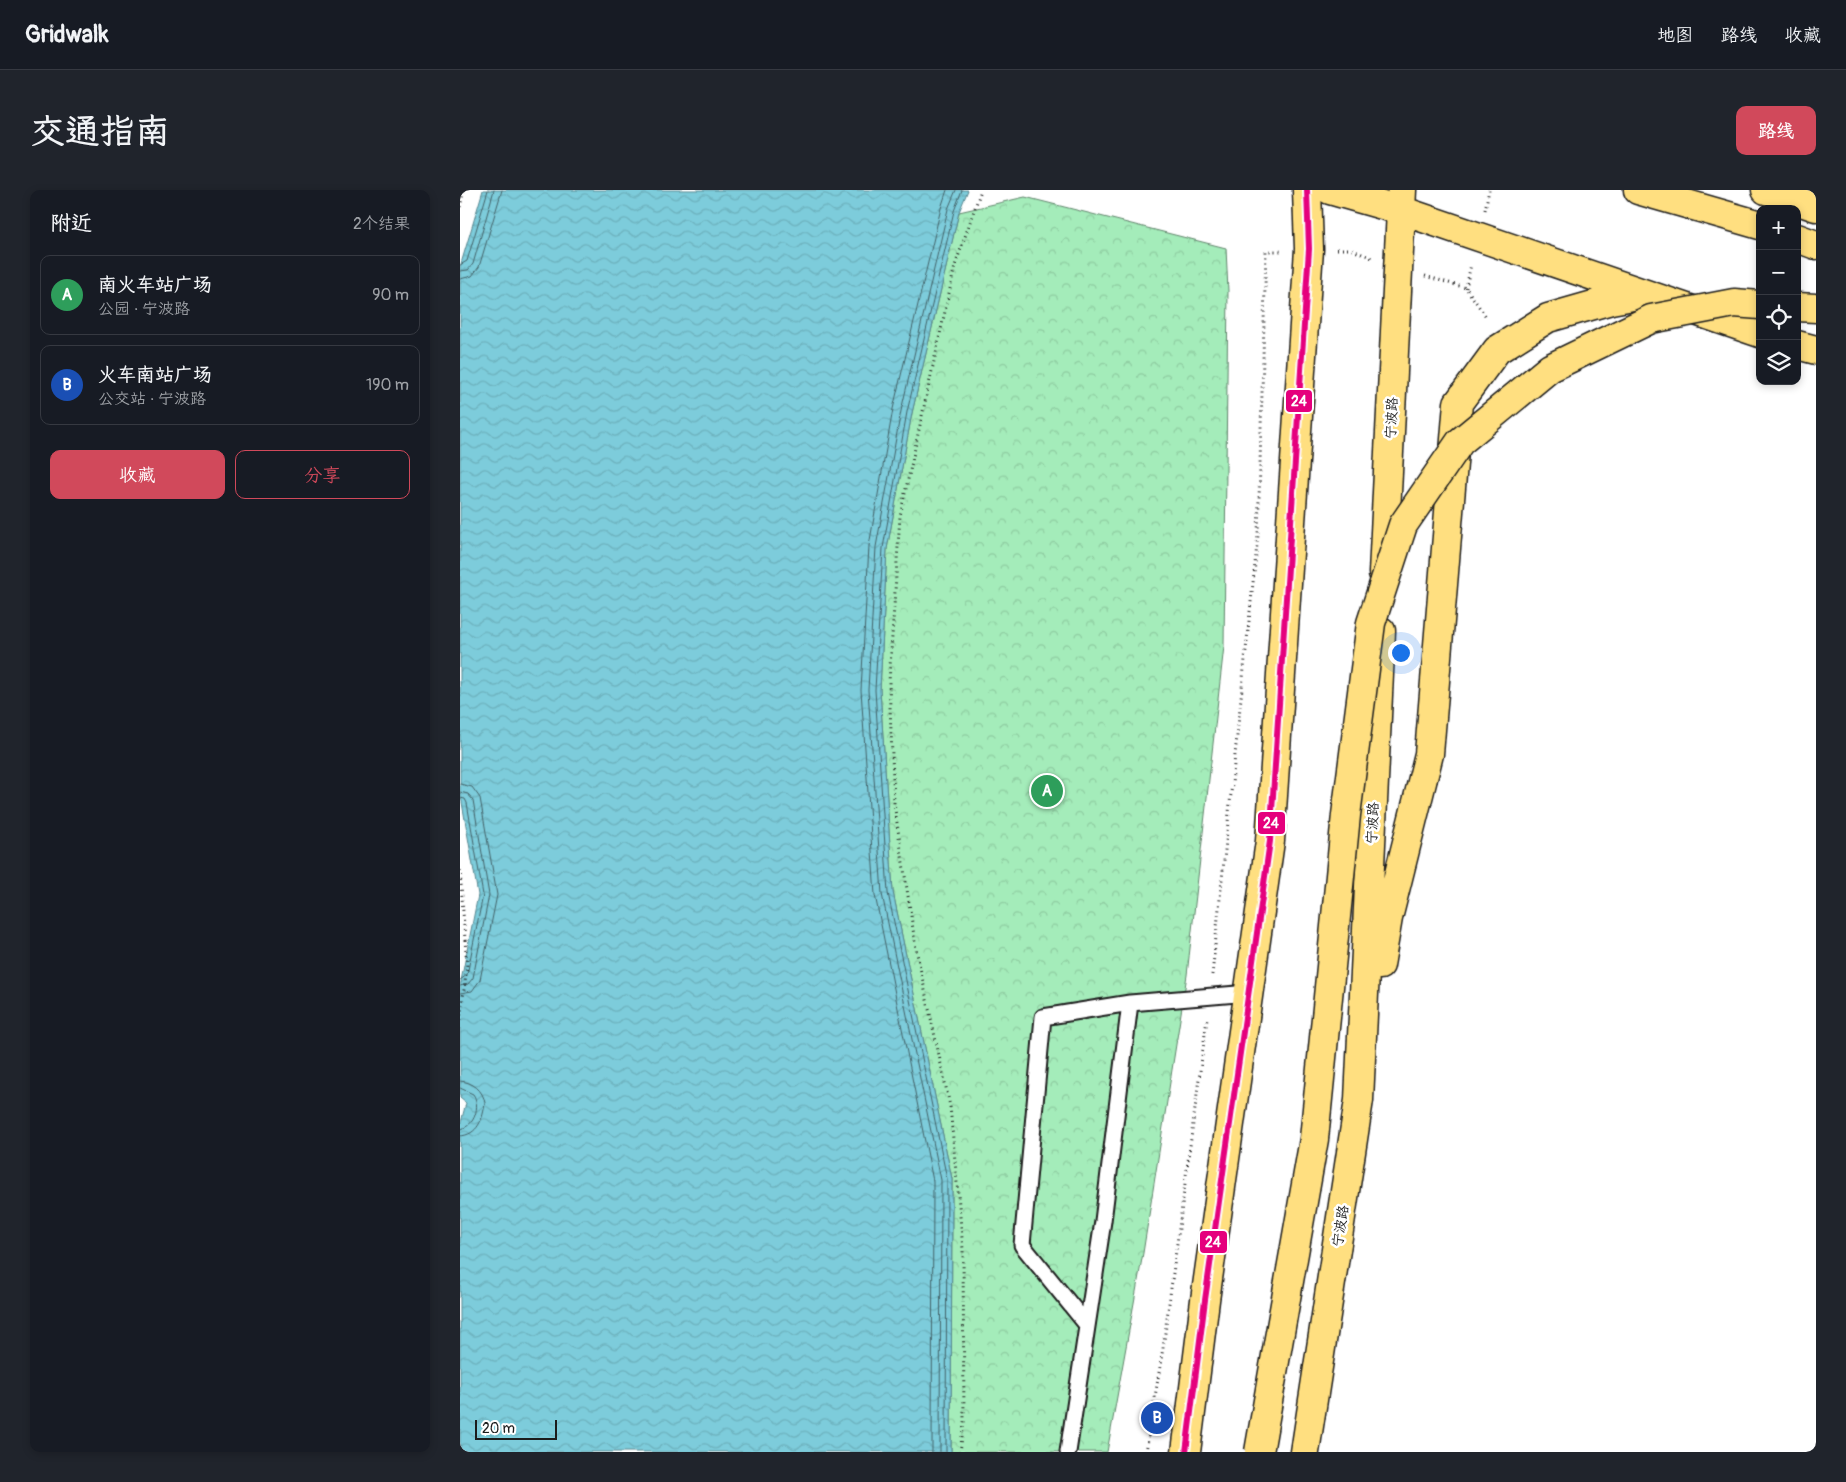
<!DOCTYPE html>
<html lang="zh">
<meta charset="utf-8">
<style>
:root{--surface:#171b24;--page:#20242c;--text:#f1f3f6;--muted:#9ea1a6;--line:#363941;--accent:#d1495b}
body{margin:0;font-family:Pangolin,"LXGW WenKai TC",sans-serif;background:var(--page);color:var(--text)}
.controls{position:absolute;right:15px;top:15px;display:grid;overflow:hidden;border-radius:10px;box-shadow:0 2px 8px #0003}
.controls button{width:45px;height:45px;display:grid;place-items:center;padding:0;border:0;border-bottom:1px solid var(--line);background:var(--surface);color:var(--text);font:25px sans-serif}
.scale{position:absolute;left:15px;bottom:12px;width:82px;box-sizing:border-box;padding-left:5px;border:2px solid #1c1c1c;border-top:0;font-size:14px;line-height:18px;white-space:nowrap;color:#1c1c1c;-webkit-text-stroke:4px #fff;paint-order:stroke}
.you{position:absolute;left:940px;top:462px;width:18px;height:18px;margin:-12px;border:4px solid #fff;border-radius:50%;background:#1a73e8;box-shadow:0 0 0 8px #1a73e833}
.badge{display:grid;place-items:center;width:32px;height:32px;border-radius:50%;background:var(--accent);color:#fff;font-size:16px;font-weight:700}
.pin{position:absolute;translate:-50% -50%;border:2px solid #fff;box-shadow:0 1px 5px #0006}
.list{margin:0;padding:0;list-style:none}
h2{display:flex;justify-content:space-between;align-items:center;height:65px;margin:0;padding:0 20px;font-size:21px}
h2 small{font-size:16px;font-weight:400;color:var(--muted)}
.list li{display:grid;grid-template-columns:32px 1fr auto;gap:15px;align-items:center;box-sizing:border-box;height:80px;margin:0 10px 10px;padding:0 10px;border:1px solid var(--line);border-radius:10px}
.list b{display:block;font-size:19px;white-space:nowrap}
.list p{margin:0;font-size:16px;white-space:nowrap;color:var(--muted)}
.list em{font-size:16px;font-style:normal;color:var(--muted)}
.actions{display:flex;gap:10px;padding:15px 20px}
.actions a{flex:1;padding:11px 0;border:1px solid var(--accent);border-radius:10px;text-align:center;font-size:18px;color:var(--accent)}
.actions .main{background:var(--accent);color:#fff}
.icon{flex:none;width:28px;height:28px;fill:none;stroke:currentColor;stroke-width:2;stroke-linecap:round;stroke-linejoin:round}
.map{position:relative;flex:none;width:1356px;height:1262px;overflow:hidden;border-radius:10px}
header{display:flex;align-items:center;gap:30px;box-sizing:border-box;height:70px;padding:0 25px;background:var(--surface);border-bottom:1px solid var(--line)}
header strong{font-size:24px}
nav{display:flex;gap:28px;margin-inline-start:auto;font-size:18px}
.intro{display:flex;align-items:center;justify-content:space-between;box-sizing:border-box;height:120px;padding:0 30px}
h1{margin:0;font-size:35px}
.button{padding:12px 22px;border-radius:10px;background:var(--accent);color:#fff;font-size:18px;font-weight:700}
main{display:flex;gap:30px;padding:0 30px}
aside{flex:1;background:var(--surface);border-radius:10px;box-shadow:0 2px 8px #0003}
.map>svg:first-child{display:block}
.forest{fill:url(#forest-crowns);stroke:#60846b}
.water{fill:url(#water-waves);stroke:#56868f}
.lines{fill:none;stroke-linecap:round;stroke-linejoin:round}
.shore{stroke:#436268;stroke-width:1}
.service-casing{stroke:#1c1c1c;stroke-width:19}
.primary-casing{stroke:#1c1c1c;stroke-width:31}
.trunk-casing{stroke:#1c1c1c;stroke-width:31}
.path{stroke:#1c1c1c;stroke-width:3;stroke-dasharray:1 4;stroke-linecap:butt}
.service{stroke:#fff;stroke-width:15}
.primary{stroke:#ffdf80;stroke-width:28}
.trunk{stroke:#ffdf80;stroke-width:28}
.trunk-bridge-casing{stroke:#1c1c1c;stroke-width:31;stroke-linecap:butt}
.trunk-bridge{stroke:#ffdf80;stroke-width:28}
.bus-1-casing{stroke:#fff;stroke-width:10}
.bus-1{stroke:#e5007d;stroke-width:6}
.labels{text-anchor:middle;stroke-width:5;stroke-linejoin:round;paint-order:stroke}
.street-label{font-size:14px;fill:#1c1c1c;stroke:#fff}
.line-badge{stroke:#fff;stroke-width:2}
.badge-label{font-size:14px;text-anchor:middle;font-weight:bold;fill:#fff}
</style>
<header>
<strong>Gridwalk</strong>
<nav><a>地图</a><a>路线</a><a>收藏</a></nav>
</header>
<div class="intro"><h1>交通指南</h1><a class="button">路线</a></div>
<main>
<aside>
<h2>附近<small>2个结果</small></h2>
<ul class="list">
<li><span class="badge" style="background:#2e9e5b">A</span><div><b>南火车站广场</b><p>公园 · 宁波路</p></div><em>90 m</em></li>
<li><span class="badge" style="background:#1a4fb4">B</span><div><b>火车南站广场</b><p>公交站 · 宁波路</p></div><em>190 m</em></li>
</ul>
<div class="actions"><a class="main">收藏</a><a>分享</a></div>
</aside>
<div class="map">
<svg width="1356" height="1262" viewBox="0 0 1356 1262">
<defs>
<pattern id="forest-crowns" width="20" height="18" patternUnits="userSpaceOnUse" patternTransform="scale(1.25)"><rect width="20" height="18" fill="#a4ecba"/><path d="M2 6a3 3 0 1 1 6 0M12 15a3 3 0 1 1 6 0" fill="none" stroke="#8dca9f"/></pattern>
<pattern id="water-waves" width="16" height="10" patternUnits="userSpaceOnUse" patternTransform="scale(1.25)"><rect width="16" height="10" fill="#7dccdb"/><path d="M0 5q4-4 8 0t8 0" fill="none" stroke="#6bafbb"/></pattern>
</defs>
<rect width="100%" height="100%" fill="#fff"/>
<filter id="ink" filterUnits="userSpaceOnUse"><feTurbulence type="fractalNoise" baseFrequency=".02" numOctaves="2"/><feDisplacementMap in="SourceGraphic" scale="10" xChannelSelector="R" yChannelSelector="G"/><feConvolveMatrix kernelMatrix="1 2 1 2 8 2 1 2 1" color-interpolation-filters="sRGB"/></filter>
<g filter="url(#ink)">
<path class="forest" d="M 565,7 L 766,58 L 768,101 L 764,456 L 727,785 L 683,1063 L 647,1262 L 491,1262 L 492,989 L 433,702 L 420,500 L 427,359 L 452,223 L 499,22 Z"/>
<path class="water" d="M 23,0 L 508,0 L 499,22 L 452,223 L 427,359 L 420,500 L 433,702 L 492,989 L 491,1262 L 0,1262 L 0,936 L 6,913 L 0,908 L 0,796 L 18,705 L 0,601 L 0,77 Z"/>
<g class="lines">
<path class="shore" d="M 0,75 L 7,71 L 28,0
M 0,81 L 8,80 L 13,74 L 34,0
M 0,89 L 12,86 L 19,77 L 42,0
M 0,594 L 12,597 L 20,608 L 37,705 L 20,790 L 12,801 L 0,803
M 0,602 L 8,604 L 13,610 L 29,705 L 13,788 L 8,794 L 0,796
M 0,608 L 5,609 L 7,613 L 23,705 L 7,785 L 0,790
M 0,891 C 13,892 23,900 25,913 C 23,929 18,945 0,946
M 0,898 L 13,904 C 21,915 15,937 0,939
M 472,1262 L 473,991 L 415,705 L 401,500 L 409,356 L 433,219 L 481,18 L 487,0
M 480,1262 L 481,990 L 422,704 L 408,500 L 416,357 L 441,221 L 488,19 L 496,0
M 486,1262 L 487,989 L 428,703 L 415,500 L 423,358 L 447,222 L 494,21 L 502,0"/>
<g class="service-casing">
<path id="service" d="M 627,1135 L 562,1055 L 583,827 L 670,813
M 608,1262 L 643,1031 L 670,813 L 789,803"/>
</g>
<g class="primary-casing">
<path id="primary" d="M 870,0 L 940,20 L 1300,143
M 1337,155 L 1356,160
M 923,383 L 942,0
M 920,775 L 928,728 L 969,564 L 998,213 L 1037,160 L 1088,128 L 1151,110 L 1184,104
M 726,1262 L 745,1110 L 810,651 L 849,59 L 847,0
M 845,1262 L 899,910 L 921,441"/>
</g>
<g class="trunk-casing">
<path id="trunk" d="M 1178,0 L 1300,35
M 1306,0 L 1356,17
M 1337,48 L 1356,55
M 1337,117 L 1356,118"/>
</g>
<path class="path" d="M 0,17 L 4,0
M 1025,20 L 1029,0
M 877,59 L 890,59 L 912,68
M 965,86 L 1006,98 L 1027,128
M 1006,98 L 1011,74
M 0,680 L 7,777 L 0,830
M 752,785 L 798,345 L 806,61 L 821,61
M 500,1262 L 504,1232 L 503,1059 L 490,916 L 456,759 L 434,613 L 429,492 L 440,326 L 495,76 L 521,0
M 686,1262 L 703,1158 L 747,829"/>
<use href="#service" class="service"/>
<use href="#primary" class="primary"/>
<use href="#trunk" class="trunk"/>
<g class="trunk-bridge-casing">
<path id="trunk-bridge" d="M 799,1262 L 854,949 L 886,625 L 911,433 L 943,335 L 1000,252 L 1090,178 L 1191,129 L 1274,113 L 1300,115"/>
</g>
<use href="#trunk-bridge" class="trunk-bridge"/>
<g class="bus-1-casing">
<path id="bus-1" d="M 726,1262 L 745,1110 L 810,651 L 849,59 L 847,0"/>
</g>
<use href="#bus-1" class="bus-1"/>
</g>
</g>
<g class="labels">
<g class="street-label">
<text transform="translate(931 228) rotate(-87)" y="5">宁波路</text>
<text transform="translate(912 633) rotate(-87)" y="5">宁波路</text>
<text transform="translate(880 1036) rotate(-81)" y="5">宁波路</text>
</g>
</g>
<g class="line-badge">
<rect x="825" y="199" width="28" height="24" rx="5" fill="#e5007d"/>
<rect x="797" y="621" width="29" height="24" rx="5" fill="#e5007d"/>
<rect x="739" y="1040" width="29" height="24" rx="5" fill="#e5007d"/>
</g>
<g class="badge-label">
<text x="839" y="216">24</text>
<text x="811" y="638">24</text>
<text x="753" y="1057">24</text>
</g>
</svg>
<div class="controls">
<button>+</button>
<button>−</button>
<button><svg class="icon" aria-label="locate" viewBox="0 0 24 24"><circle cx="12" cy="12" r="6"/><path d="M12 2v4M12 18v4M2 12h4M18 12h4"/></svg></button>
<button><svg class="icon" aria-label="layers" viewBox="0 0 24 24"><path d="M12 4l9 5-9 5-9-5zM3 14l9 5 9-5"/></svg></button>
</div>
<div class="scale">20 m</div>
<div class="you"></div>
<div class="pin badge" style="left:587px;top:601px;background:#2e9e5b">A</div>
<div class="pin badge" style="left:697px;top:1228px;background:#1a4fb4">B</div>
</div>
</main>
